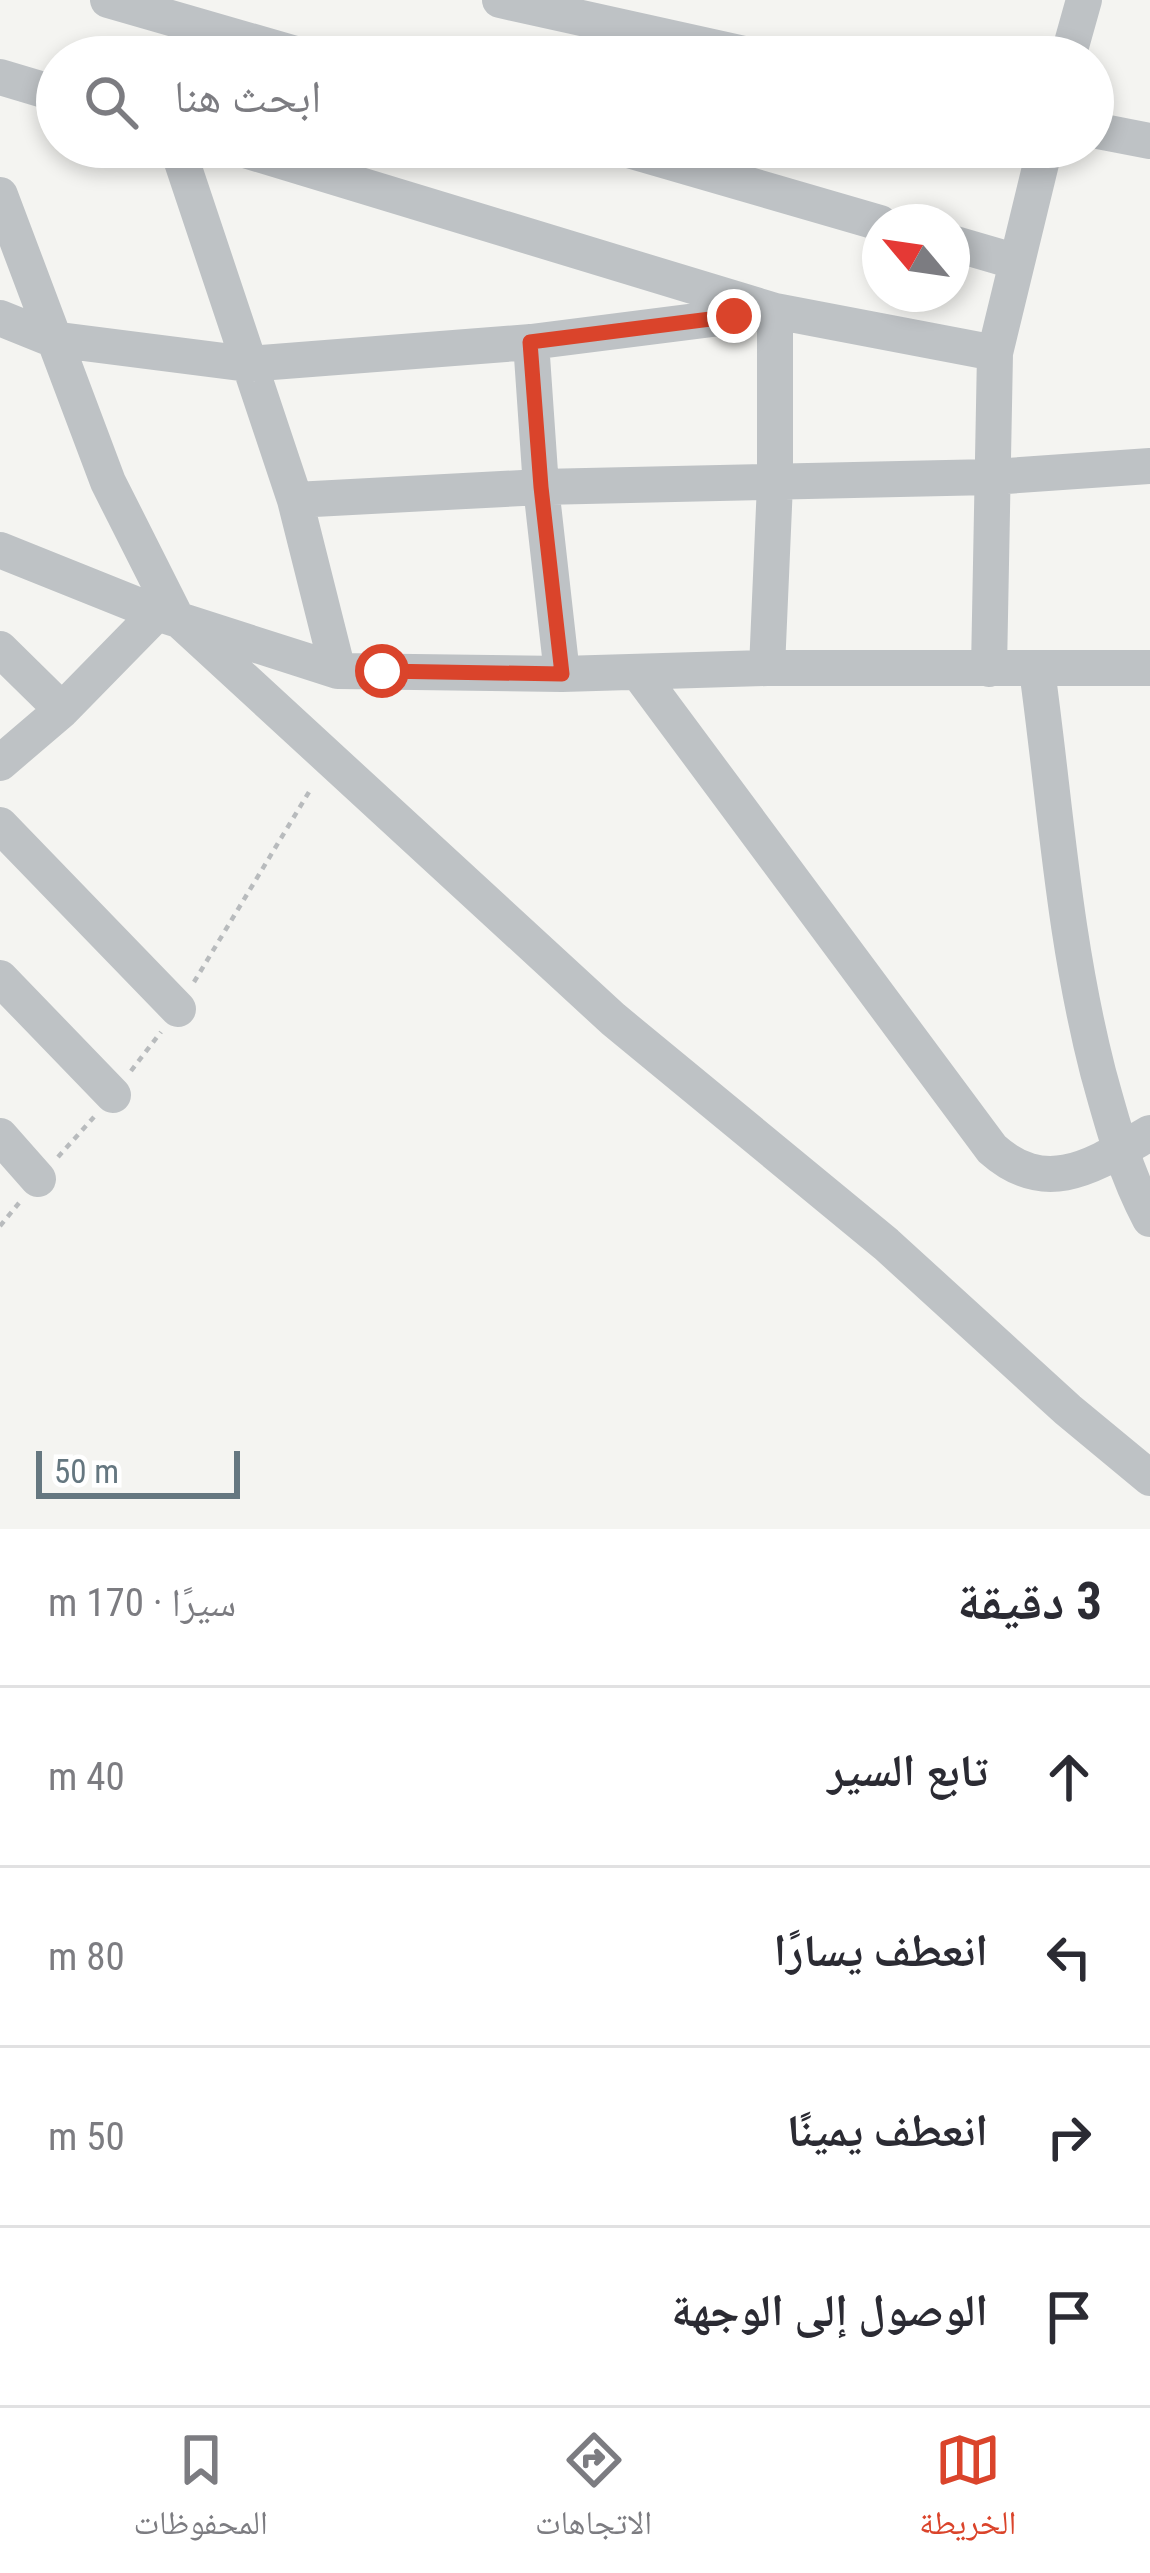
<!DOCTYPE html>
<html lang="ar">
<meta charset="utf-8">
<style>
:root{--surface:#fff;--page:#f7f7f7;--text:#2b2b33;--muted:#7c7c81;--line:#e1e1e2;--accent:#da442b}
body{margin:0;font-family:"Roboto Condensed","Noto Naskh Arabic",sans-serif;background:var(--page);color:var(--text);direction:rtl}
.compass{position:absolute;left:862px;top:204px;width:108px;height:108px;border-radius:50%;background:var(--surface);box-shadow:0 6px 18px #0003;rotate:299deg}
.scale{position:absolute;left:36px;bottom:30px;width:204px;box-sizing:border-box;padding-left:12px;border:6px solid #657780;border-top:0;font-size:33px;line-height:42px;white-space:nowrap;color:#657780;-webkit-text-stroke:9px #fff;paint-order:stroke}
.stop{position:absolute;width:36px;height:36px;margin:-27px;border:9px solid #da442b;border-radius:50%;background:#fff}
.stop.end{background:#da442b;border-color:#fff;box-shadow:0 3px 12px #0008}
.list{margin:0;padding:0;list-style:none}
h2{display:flex;justify-content:space-between;align-items:center;height:156px;margin:0;padding:0 48px;font-size:51px}
h2 small{font-size:39px;font-weight:400;color:var(--muted)}
.list li{display:grid;grid-template-columns:78px 1fr auto;gap:36px;align-items:center;box-sizing:border-box;height:180px;padding:0 48px;border-top:3px solid var(--line)}
.list b{display:block;font-size:45px;white-space:nowrap}
.list em{font-size:39px;font-style:normal;color:var(--muted)}
.icon{flex:none;width:66px;height:66px;fill:none;stroke:currentColor;stroke-width:2;stroke-linecap:round;stroke-linejoin:round}
.map{position:relative;flex:none;width:1150px;height:1529px;overflow:hidden;direction:ltr}
.search{position:absolute;background:var(--surface);box-shadow:0 6px 18px #0003;left:36px;right:36px;top:36px;height:132px;display:flex;align-items:center;gap:30px;box-sizing:border-box;padding:0 42px;border-radius:66px;color:var(--muted);font-size:45px}
.sheet{height:876px;background:var(--surface)}
nav{display:flex;justify-content:space-around;align-items:center;box-sizing:border-box;height:168px;border-top:3px solid var(--line);background:var(--surface);font-size:33px;color:var(--muted)}
nav a{display:grid;justify-items:center;gap:6px}
nav .on{color:var(--accent)}
.map>svg:first-child{display:block}
.lines{fill:none;stroke-linecap:round;stroke-linejoin:round}
.path{stroke:#b8bbbd;stroke-width:4.5;stroke-dasharray:6 6;stroke-linecap:butt}
.minor{stroke:#bec2c5;stroke-width:36}
.route{stroke:#da442b;stroke-width:15}
</style>
<div class="map">
<svg width="1150" height="1529" viewBox="0 0 1150 1529">
<rect width="100%" height="100%" fill="#f4f4f1"/>
<g class="lines">
<path class="path" d="M 194,982 L 312,787
M 131,1071 L 161,1032
M 58,1157 L 94,1117
M 0,1226 L 19,1203"/>
<path class="minor" d="M 108,0 L 306,57
M 500,0 L 758,57
M 1068,57 L 1084,0
M 0,77 L 57,94
M 1093,130 L 1150,141
M 177,147 L 295,500 L 338,671
M 235,147 L 775,311 L 995,353
M 618,147 L 880,223
M 0,195 L 108,482 L 176,617 L 613,1019 L 886,1244 L 1068,1410 L 1150,1478
M 952,243 L 1017,262
M 0,318 L 52,339 L 248,364 L 531,342 L 775,311 L 775,484 L 767,668
M 531,342 L 541,487 L 562,674
M 295,500 L 541,487 L 992,477 L 1150,466
M 0,550 L 157,613 L 338,671 L 562,674 L 767,668 L 1150,668
M 0,649 L 62,710
M 989,669 L 995,353 L 1045,147
M 1037,670 C 1056,808 1063,935 1098,1072 C 1112,1123 1125,1172 1150,1219
M 638,672 L 992,1149 C 1047,1198 1094,1165 1150,1133
M 0,763 L 62,710 L 157,613
M 0,825 L 178,1009
M 0,978 L 113,1095
M 0,1136 L 38,1179"/>
</g>
<g class="lines">
<path class="route" d="M 382,671 L 562,674 L 541,487 L 530,342 L 734,316"/>
</g>
</svg>
<svg class="compass" viewBox="-18 -18 36 36"><path d="M0-13l5 13h-10z" fill="#e53935"/><path d="M0 13l5-13h-10z" fill="#7c7c81"/></svg>
<div class="scale">50 m</div>
<div class="stop" style="left:382px;top:671px"></div>
<div class="stop end" style="left:734px;top:316px"></div>
<div class="search"><svg class="icon" aria-label="search" viewBox="0 0 24 24"><circle cx="10" cy="10" r="6"/><path d="M15 15l6 6"/></svg>ابحث هنا</div>
</div>
<section class="sheet">
<h2>3 دقيقة<small>سيرًا · 170 m</small></h2>
<ul class="list">
<li><svg class="icon" aria-label="ahead" viewBox="0 0 24 24"><path d="M12 20V5M6 11l6-6 6 6"/></svg><div><b>تابع السير</b></div><em>40 m</em></li>
<li><svg class="icon" aria-label="left" viewBox="0 0 24 24"><path d="M17 20v-9H6M10 6l-5 5 5 5"/></svg><div><b>انعطف يسارًا</b></div><em>80 m</em></li>
<li><svg class="icon" aria-label="right" viewBox="0 0 24 24"><path d="M7 20v-9h11M14 6l5 5-5 5"/></svg><div><b>انعطف يمينًا</b></div><em>50 m</em></li>
<li><svg class="icon" aria-label="arrive" viewBox="0 0 24 24"><path d="M6 21V4h12l-3 4 3 4H6"/></svg><div><b>الوصول إلى الوجهة</b></div></li>
</ul>
</section>
<nav>
<a class="on"><svg class="icon" aria-label="map" viewBox="0 0 24 24"><path d="M3 6l6-2 6 2 6-2v14l-6 2-6-2-6 2zM9 4v14M15 6v14"/></svg>الخريطة</a>
<a><svg class="icon" aria-label="directions" viewBox="0 0 24 24"><path d="M12 3l9 9-9 9-9-9zM9 14v-3h6M13 9l2 2-2 2"/></svg>الاتجاهات</a>
<a><svg class="icon" aria-label="saved" viewBox="0 0 24 24"><path d="M7 4h10v16l-5-4-5 4z"/></svg>المحفوظات</a>
</nav>
